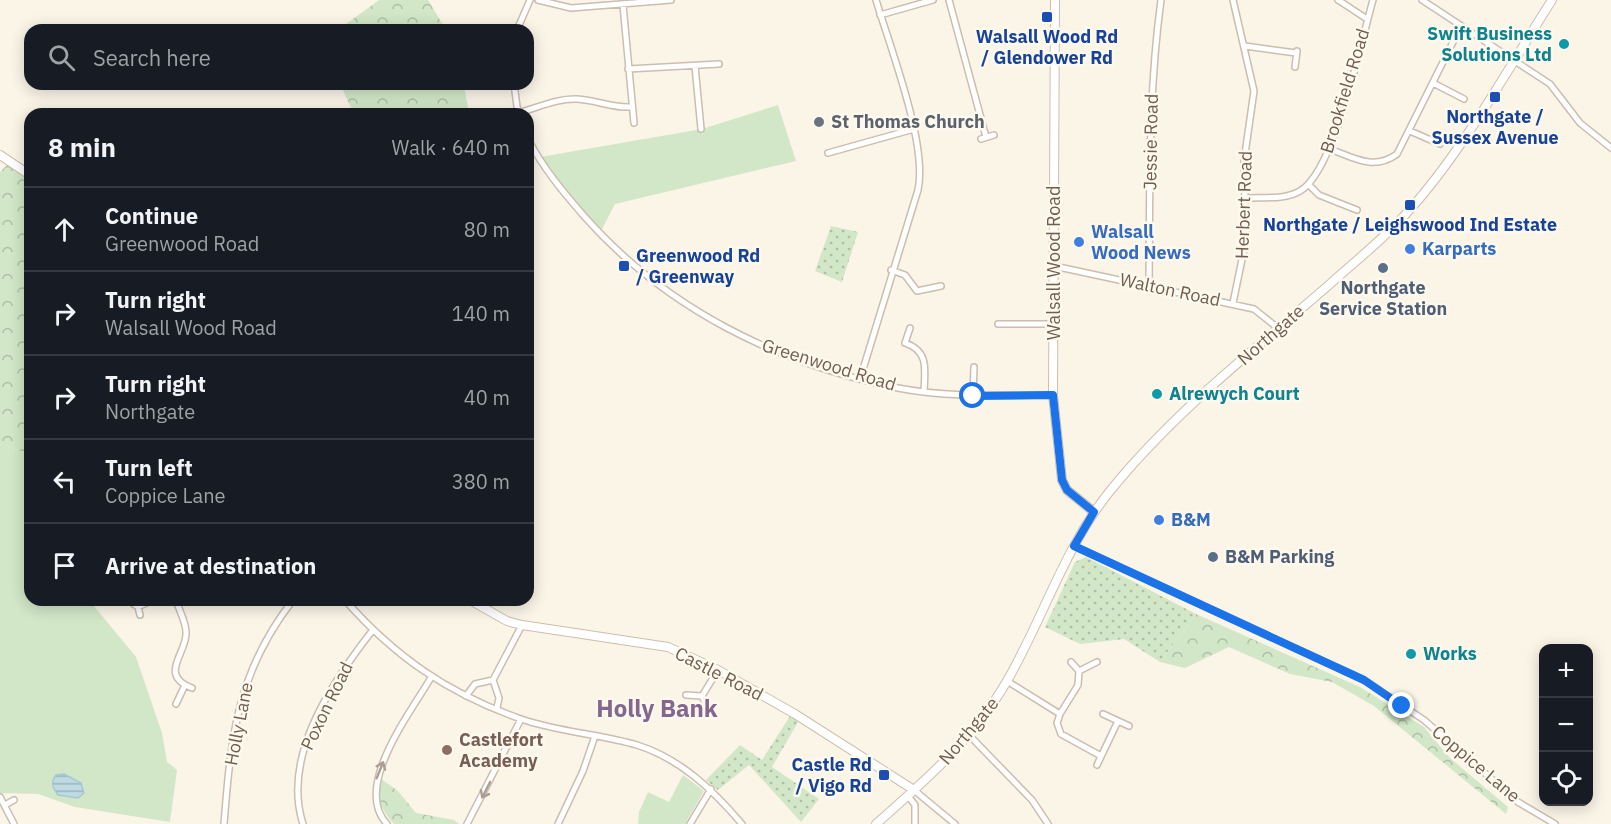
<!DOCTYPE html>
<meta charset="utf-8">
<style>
:root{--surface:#171b24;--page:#242831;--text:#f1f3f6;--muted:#9ea1a6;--line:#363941}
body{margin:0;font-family:"IBM Plex Sans",sans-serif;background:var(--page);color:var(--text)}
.controls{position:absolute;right:18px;bottom:18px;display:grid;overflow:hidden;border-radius:12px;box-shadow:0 3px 15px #0003}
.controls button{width:54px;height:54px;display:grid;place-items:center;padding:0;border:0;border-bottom:2px solid var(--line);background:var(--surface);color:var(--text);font:30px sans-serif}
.stop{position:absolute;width:18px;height:18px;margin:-14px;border:4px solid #1a73e8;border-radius:50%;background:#fff}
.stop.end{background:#1a73e8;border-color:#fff;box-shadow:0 2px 6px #0008}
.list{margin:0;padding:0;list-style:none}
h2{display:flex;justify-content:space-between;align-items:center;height:78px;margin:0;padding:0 24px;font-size:26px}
h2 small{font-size:20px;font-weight:400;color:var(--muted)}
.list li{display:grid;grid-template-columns:39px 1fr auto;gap:18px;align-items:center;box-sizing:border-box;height:84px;padding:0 24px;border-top:2px solid var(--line)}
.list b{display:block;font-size:22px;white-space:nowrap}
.list p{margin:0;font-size:20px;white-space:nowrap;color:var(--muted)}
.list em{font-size:20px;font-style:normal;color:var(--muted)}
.icon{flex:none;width:33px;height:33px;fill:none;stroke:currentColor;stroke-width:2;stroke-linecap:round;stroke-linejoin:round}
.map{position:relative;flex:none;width:1611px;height:824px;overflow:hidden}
.search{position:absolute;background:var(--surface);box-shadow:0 3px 15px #0003;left:24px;top:24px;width:510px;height:66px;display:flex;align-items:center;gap:15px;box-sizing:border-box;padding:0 21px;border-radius:18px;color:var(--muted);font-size:22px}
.panel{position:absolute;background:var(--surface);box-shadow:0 3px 15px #0003;left:24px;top:108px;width:510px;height:498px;border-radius:18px}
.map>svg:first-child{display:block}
.grass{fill:url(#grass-dots)}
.forest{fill:url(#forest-crowns)}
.green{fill:#d2e7c7}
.water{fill:url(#water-rules);stroke:#a5c9d4;stroke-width:1.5}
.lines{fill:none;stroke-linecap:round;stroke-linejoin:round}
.street-casing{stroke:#ccbdaf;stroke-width:8}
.secondary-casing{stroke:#cebeac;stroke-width:10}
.street{stroke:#fff;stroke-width:5}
.secondary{stroke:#fff;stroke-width:8}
.oneway{stroke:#aa9e95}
.route{stroke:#1a73e8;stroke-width:8}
.transit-dot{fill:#1a4fb4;stroke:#fdf9ee;stroke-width:2}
.culture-dot{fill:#0f9aa8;stroke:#fdf9ee;stroke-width:2}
.worship-dot{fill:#6b7280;stroke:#fdf9ee;stroke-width:2}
.shop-dot{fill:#3f7fe0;stroke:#fdf9ee;stroke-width:2}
.service-dot{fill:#5c6f8a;stroke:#fdf9ee;stroke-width:2}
.education-dot{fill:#8d6e63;stroke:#fdf9ee;stroke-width:2}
.labels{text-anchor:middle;stroke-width:5;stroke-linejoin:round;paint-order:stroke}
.culture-label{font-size:18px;font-weight:bold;fill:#0d838f;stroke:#fdf9ee;text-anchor:start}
.transit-label{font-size:18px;font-weight:bold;fill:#164399;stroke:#fdf9ee}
.street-label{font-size:18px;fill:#725e4e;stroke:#fdf9ee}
.worship-label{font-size:18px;font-weight:bold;fill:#5b616d;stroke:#fdf9ee;text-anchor:start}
.shop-label{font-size:18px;font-weight:bold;fill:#366cbe;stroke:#fdf9ee;text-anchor:start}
.service-label{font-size:18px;font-weight:bold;fill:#4e5e75;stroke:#fdf9ee}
.education-label{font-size:18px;font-weight:bold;fill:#785e54;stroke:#fdf9ee;text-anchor:start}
.district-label{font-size:24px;font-weight:bold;fill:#84668e;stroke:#fdf9ee}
</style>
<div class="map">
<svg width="1611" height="824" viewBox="0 0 1611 824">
<defs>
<pattern id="grass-dots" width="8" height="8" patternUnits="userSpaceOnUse" patternTransform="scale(1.5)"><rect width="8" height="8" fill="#d2e7c7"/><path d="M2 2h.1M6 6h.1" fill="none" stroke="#afbea4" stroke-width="1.8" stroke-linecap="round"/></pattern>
<pattern id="forest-crowns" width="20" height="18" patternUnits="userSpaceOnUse" patternTransform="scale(1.5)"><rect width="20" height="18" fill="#d2e7c7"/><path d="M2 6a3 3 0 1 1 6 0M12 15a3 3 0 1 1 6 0" fill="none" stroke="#afbea4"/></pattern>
<pattern id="water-rules" width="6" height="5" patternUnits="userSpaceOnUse" patternTransform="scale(1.5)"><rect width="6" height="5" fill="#bedae3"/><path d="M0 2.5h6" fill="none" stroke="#9fb4ba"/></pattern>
</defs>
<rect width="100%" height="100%" fill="#fbf5e8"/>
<path class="grass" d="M 831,226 L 858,232 L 842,282 L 815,271 Z
M 1086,557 L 1196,614 L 1160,662 L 1124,639 L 1080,644 L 1045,627 L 1075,562 Z
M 790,716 L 798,722 L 772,767 L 819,799 L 801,822 L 749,765 L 718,790 L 706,780 L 740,745 L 762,760 Z"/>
<path class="forest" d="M 379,0 L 428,0 L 446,30 L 338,30 Z
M 340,84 L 464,84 L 469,114 L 354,114 Z
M 8,164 L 30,180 L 30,455 L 0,443 L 0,172 Z
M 1196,614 L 1360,687 L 1424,727 L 1450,758 L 1508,807 L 1506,814 L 1374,706 L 1332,682 L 1290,674 L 1229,647 L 1185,668 L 1160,662 Z
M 380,778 L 398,791 L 416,813 L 454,820 L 459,824 L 394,824 C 381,810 376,797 380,778 Z"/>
<path class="green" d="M 778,105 L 796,161 L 615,204 L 601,231 L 564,191 L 540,157 L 702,129 Z
M 0,443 L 30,455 L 30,600 L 89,600 L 136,657 L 162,733 L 167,762 L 177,770 L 170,822 L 75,807 L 38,794 L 0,793 Z
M 683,775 L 704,791 L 685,824 L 638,824 L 639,812 L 648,792 L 669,802 Z"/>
<path class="water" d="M 64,774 L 81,783 L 84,793 L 78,798 L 58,795 C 53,788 50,783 56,775 Z"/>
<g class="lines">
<g class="street-casing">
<path id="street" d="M 538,0 L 571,8 L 671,0
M 949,0 L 986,137
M 1338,0 L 1367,19
M 1422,0 L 1550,84 L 1580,123 L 1611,148
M 623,5 L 634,123
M 880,15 L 933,0
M 517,30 L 530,0
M 1245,46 L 1296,53
M 695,66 L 701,129
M 1295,67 L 1297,51
M 628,69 L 719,64
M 1433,83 L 1464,99
M 514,84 L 518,114
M 518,113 C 537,108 557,98 577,99 C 597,100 610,108 632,107
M 1410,131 L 1440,144
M 528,139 C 543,168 563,192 584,216 C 666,309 778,364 898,388 C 949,398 1002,395 1053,395
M 981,139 L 994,135
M 1330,149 C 1354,158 1374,171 1397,154 L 1461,26
M 828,153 L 914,129
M 1309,185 L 1319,195 L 1357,210
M 1246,198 C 1263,197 1285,200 1300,191 C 1335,171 1361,41 1373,0
M 1054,266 L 1254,309 L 1279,329
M 891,270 L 905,275 L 917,291 L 941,286
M 1149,285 C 1150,190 1148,95 1161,0
M 1233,303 L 1246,240 L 1244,161 L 1254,91 L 1233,0
M 998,324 L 1054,324
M 910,328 L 905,343 C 929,351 925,369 924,391
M 860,379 L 918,190 C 928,145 890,47 876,0
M 973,396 L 974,367
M 1074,546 L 1364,680 L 1424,720 L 1518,802 L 1555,824
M 176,600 C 179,610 186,622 186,632 C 188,652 157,675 192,688
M 345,600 C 395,657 449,694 521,719 C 559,732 599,734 637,745 C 681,759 713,790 742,824
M 132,603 L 138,607 L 140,615
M 138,607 L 153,600
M 1071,662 L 1079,671
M 493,680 L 522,625
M 493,680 L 499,698 L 497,708
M 1007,681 L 1060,714 L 1057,723 L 1061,734 L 1101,756
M 686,695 L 702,696 L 708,709
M 466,696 L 475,684 L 493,680
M 702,696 L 718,670
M 176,704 L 185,685
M 1060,714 L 1078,685 L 1079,671 L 1097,662
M 1103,714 L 1129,726
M 969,735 L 1032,800 L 1048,824
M 1097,765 L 1118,721
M 914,790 L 955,824
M 908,796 L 915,805 L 915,824
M 0,797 L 14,824
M 5,805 L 14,800
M 224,824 C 231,736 237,672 293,600
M 303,824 C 281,756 333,681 372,631
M 387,824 C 352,787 411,712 432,676
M 467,824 L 521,719
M 558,824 L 583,771 L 595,736
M 690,824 L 711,789"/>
</g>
<g class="secondary-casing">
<path id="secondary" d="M 1055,0 L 1053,395 L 1062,480 L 1067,490 L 1094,512
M 0,155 L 30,175
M 470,600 L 507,621 L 522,625 L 668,647 L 718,670 L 795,714 L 914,790
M 876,824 C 925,781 974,738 1007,681 C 1043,619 1064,548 1110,491 C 1173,413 1254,350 1330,284 C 1358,259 1388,235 1413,206 C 1465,147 1509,67 1552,0"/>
</g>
<use href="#street" class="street"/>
<use href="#secondary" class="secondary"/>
</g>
<defs><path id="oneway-shaft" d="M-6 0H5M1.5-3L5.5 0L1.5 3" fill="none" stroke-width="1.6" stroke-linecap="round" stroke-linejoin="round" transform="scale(1.5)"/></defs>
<g class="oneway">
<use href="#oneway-shaft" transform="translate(380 770) rotate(-68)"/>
<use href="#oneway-shaft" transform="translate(486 790) rotate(117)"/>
</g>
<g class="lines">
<path class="route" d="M 973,396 L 1053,395 L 1062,480 L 1067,490 L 1094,512 L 1074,546 L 1364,680 L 1402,706"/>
</g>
<g class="transit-dot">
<rect x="1041" y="11" width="12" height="12" rx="3"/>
<rect x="1489" y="91" width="12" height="12" rx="3"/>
<rect x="1404" y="199" width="12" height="12" rx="3"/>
<rect x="618" y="260" width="12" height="12" rx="3"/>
<rect x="878" y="769" width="12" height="12" rx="3"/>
</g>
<g class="culture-dot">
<circle cx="1564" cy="44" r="6"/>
<circle cx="1157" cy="394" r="6"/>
<circle cx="1411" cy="654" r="6"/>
</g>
<circle class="worship-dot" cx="819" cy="122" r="6"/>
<g class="shop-dot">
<circle cx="1079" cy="242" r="6"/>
<circle cx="1410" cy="249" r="6"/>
<circle cx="1159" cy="520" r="6"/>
</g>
<g class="service-dot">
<circle cx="1383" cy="268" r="6"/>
<circle cx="1213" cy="557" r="6"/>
</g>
<circle class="education-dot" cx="447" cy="750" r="6"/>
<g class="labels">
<g class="culture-label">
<text x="1552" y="40" text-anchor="end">Swift Business<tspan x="1552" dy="21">Solutions Ltd</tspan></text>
<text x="1169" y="400">Alrewych Court</text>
<text x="1423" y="660">Works</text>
</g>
<g class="transit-label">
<text x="1047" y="43">Walsall Wood Rd<tspan x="1047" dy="21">/ Glendower Rd</tspan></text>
<text x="1495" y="123">Northgate /<tspan x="1495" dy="21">Sussex Avenue</tspan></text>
<text x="1410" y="231">Northgate / Leighswood Ind Estate</text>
<text x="636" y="262" text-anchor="start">Greenwood Rd<tspan x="636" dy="21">/ Greenway</tspan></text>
<text x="872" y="771" text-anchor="end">Castle Rd<tspan x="872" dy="21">/ Vigo Rd</tspan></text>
</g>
<g class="street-label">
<text transform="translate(1345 91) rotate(-73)" y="6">Brookfield Road</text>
<text transform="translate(1151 142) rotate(-89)" y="6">Jessie Road</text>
<text transform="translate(1244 205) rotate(-88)" y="6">Herbert Road</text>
<text transform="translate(1054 263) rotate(-90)" y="6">Walsall Wood Road</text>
<text transform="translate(1170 290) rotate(12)" y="6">Walton Road</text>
<text transform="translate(1271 335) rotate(-41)" y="6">Northgate</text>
<text transform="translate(829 365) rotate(17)" y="6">Greenwood Road</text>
<text transform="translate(719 674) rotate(27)" y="6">Castle Road</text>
<text transform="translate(327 706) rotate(-64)" y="6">Poxon Road</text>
<text transform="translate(239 724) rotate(-79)" y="6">Holly Lane</text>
<text transform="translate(969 731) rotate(-50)" y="6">Northgate</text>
<text transform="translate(1476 764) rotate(40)" y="6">Coppice Lane</text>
</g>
<g class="worship-label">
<text x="831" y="128">St Thomas Church</text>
</g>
<g class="shop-label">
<text x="1091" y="238">Walsall<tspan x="1091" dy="21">Wood News</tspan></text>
<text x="1422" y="255">Karparts</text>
<text x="1171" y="526">B&amp;M</text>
</g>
<g class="service-label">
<text x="1383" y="294">Northgate<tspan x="1383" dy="21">Service Station</tspan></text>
<text x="1225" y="563" text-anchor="start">B&amp;M Parking</text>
</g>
<g class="education-label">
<text x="459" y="746">Castlefort<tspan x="459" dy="21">Academy</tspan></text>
</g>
<g class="district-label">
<text x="657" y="717">Holly Bank</text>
</g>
</g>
</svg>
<div class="controls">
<button>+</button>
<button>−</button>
<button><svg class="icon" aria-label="locate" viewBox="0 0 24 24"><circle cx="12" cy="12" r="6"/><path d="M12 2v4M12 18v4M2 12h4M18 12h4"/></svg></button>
</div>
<div class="stop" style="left:973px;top:396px"></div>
<div class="stop end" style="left:1402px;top:706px"></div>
<div class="search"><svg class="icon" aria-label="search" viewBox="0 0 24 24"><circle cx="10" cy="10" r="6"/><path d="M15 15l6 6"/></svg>Search here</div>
<section class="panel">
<h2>8 min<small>Walk · 640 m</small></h2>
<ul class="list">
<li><svg class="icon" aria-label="ahead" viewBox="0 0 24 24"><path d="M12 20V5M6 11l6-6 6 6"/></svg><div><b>Continue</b><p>Greenwood Road</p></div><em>80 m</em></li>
<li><svg class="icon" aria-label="right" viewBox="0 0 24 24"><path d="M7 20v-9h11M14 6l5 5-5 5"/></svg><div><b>Turn right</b><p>Walsall Wood Road</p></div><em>140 m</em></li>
<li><svg class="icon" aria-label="right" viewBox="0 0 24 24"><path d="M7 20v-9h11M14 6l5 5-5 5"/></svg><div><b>Turn right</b><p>Northgate</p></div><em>40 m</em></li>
<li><svg class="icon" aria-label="left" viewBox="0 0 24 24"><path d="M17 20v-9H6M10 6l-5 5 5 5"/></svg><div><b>Turn left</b><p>Coppice Lane</p></div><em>380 m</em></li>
<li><svg class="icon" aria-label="arrive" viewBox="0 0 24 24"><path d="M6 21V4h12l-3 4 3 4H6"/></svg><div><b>Arrive at destination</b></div></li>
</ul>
</section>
</div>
